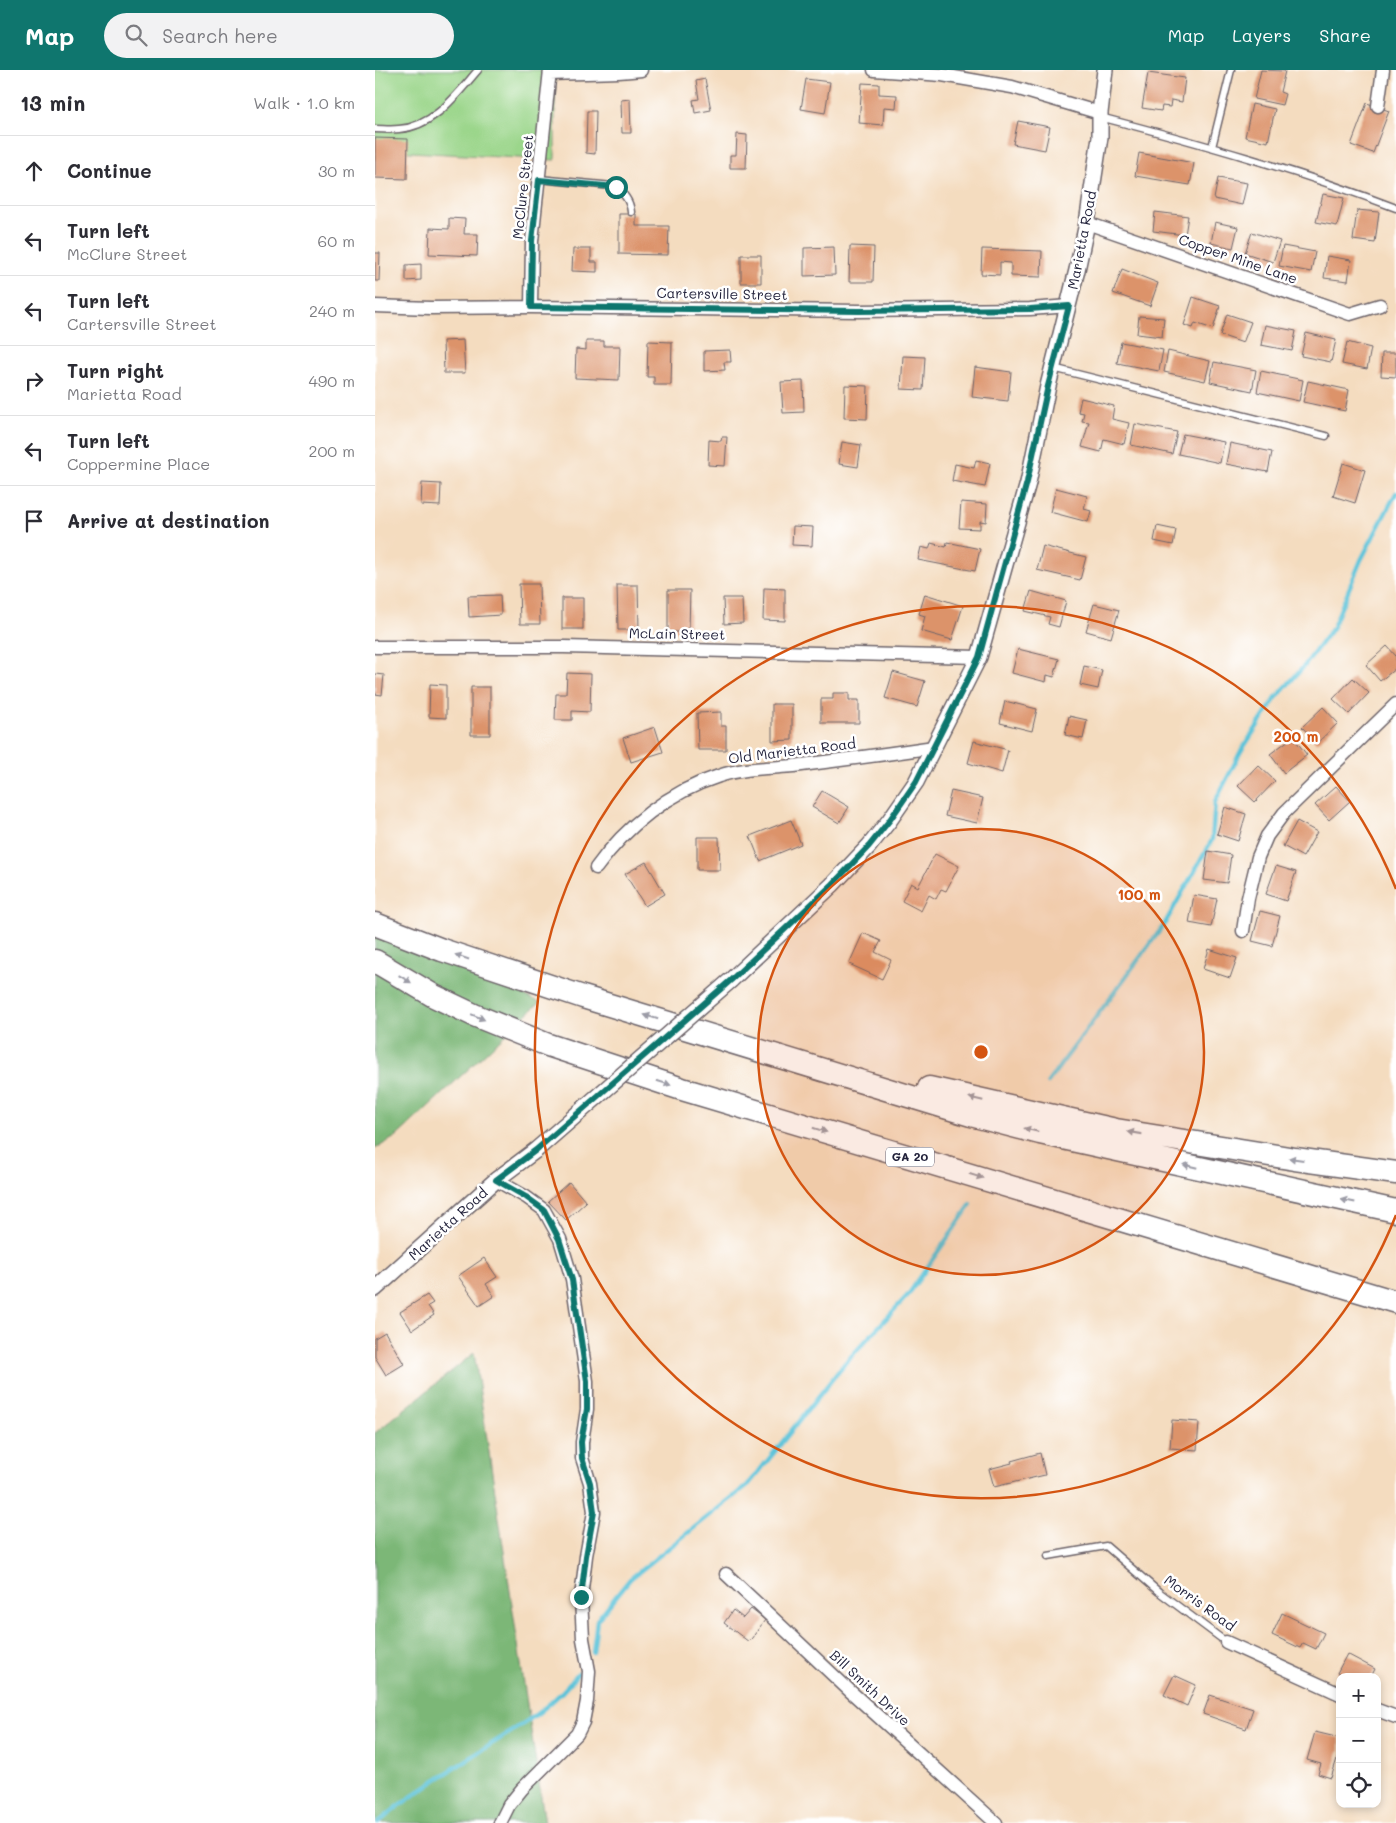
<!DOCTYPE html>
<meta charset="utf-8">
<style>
:root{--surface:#fff;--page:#f2f2f3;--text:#2b2b33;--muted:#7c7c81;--line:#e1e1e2;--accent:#0f766e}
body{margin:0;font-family:Mali,sans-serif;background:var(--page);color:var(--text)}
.controls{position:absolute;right:15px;bottom:15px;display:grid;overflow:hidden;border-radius:10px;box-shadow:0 2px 8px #0003}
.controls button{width:45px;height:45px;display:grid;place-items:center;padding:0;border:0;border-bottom:1px solid var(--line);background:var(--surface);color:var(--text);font:25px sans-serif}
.stop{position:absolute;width:15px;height:15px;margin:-11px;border:4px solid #0f766e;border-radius:50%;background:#fff}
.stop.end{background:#0f766e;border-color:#fff;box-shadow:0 1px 5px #0008}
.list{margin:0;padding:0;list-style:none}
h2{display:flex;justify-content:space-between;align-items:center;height:65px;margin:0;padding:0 20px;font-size:21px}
h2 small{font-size:16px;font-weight:400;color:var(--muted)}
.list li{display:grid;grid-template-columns:32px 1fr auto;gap:15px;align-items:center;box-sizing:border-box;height:70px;padding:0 20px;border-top:1px solid var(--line)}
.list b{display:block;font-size:19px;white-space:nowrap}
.list p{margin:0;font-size:16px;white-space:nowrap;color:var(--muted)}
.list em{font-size:16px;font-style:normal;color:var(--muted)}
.icon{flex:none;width:28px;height:28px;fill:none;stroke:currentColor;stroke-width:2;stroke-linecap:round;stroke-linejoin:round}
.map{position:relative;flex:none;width:1021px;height:1753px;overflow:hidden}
header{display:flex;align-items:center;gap:30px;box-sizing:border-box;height:70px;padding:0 25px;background:var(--accent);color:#fff}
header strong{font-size:24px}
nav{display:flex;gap:28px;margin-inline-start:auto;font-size:18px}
.search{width:350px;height:45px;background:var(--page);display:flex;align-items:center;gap:12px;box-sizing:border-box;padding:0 18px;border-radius:28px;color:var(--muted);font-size:19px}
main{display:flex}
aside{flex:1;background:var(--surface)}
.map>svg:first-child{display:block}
.green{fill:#9bd68b;stroke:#5e7c63}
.forest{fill:#7cb777;stroke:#4f6c59}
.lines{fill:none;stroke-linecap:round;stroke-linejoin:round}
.stream{stroke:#5cc3d9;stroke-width:4.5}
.building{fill:#dc936a}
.service-casing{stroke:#6c6369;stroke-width:9}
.minor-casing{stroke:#6c6369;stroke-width:15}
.tertiary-casing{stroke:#6c6369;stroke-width:18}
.motorway-casing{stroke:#6c6369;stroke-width:25}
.service{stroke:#fff;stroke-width:6}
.minor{stroke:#fff;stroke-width:12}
.tertiary{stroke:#fff;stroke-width:15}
.motorway{stroke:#fff;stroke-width:22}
.tertiary-bridge-casing{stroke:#6c6369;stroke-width:18;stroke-linecap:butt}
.tertiary-bridge{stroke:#fff;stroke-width:15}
.oneway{fill:#9c9ca7}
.route{stroke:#0f766e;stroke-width:6}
.ring{fill:none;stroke:#d45411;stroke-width:2.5}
.labels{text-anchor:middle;stroke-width:5;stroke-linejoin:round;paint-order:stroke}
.shield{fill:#fff;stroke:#646476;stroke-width:1}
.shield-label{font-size:12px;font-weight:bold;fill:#22223b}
.street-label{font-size:14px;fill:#22223b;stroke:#fff}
.centre{fill:#d45411;stroke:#fff;stroke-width:2.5}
.ring-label{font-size:15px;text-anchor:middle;font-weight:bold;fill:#d45411;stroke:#fff;stroke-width:5;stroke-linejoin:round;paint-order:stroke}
</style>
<header>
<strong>Map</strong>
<div class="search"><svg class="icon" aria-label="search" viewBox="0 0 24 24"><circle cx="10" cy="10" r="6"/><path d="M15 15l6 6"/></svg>Search here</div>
<nav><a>Map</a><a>Layers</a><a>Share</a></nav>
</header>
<main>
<aside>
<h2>13 min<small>Walk · 1.0 km</small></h2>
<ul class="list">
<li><svg class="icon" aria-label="ahead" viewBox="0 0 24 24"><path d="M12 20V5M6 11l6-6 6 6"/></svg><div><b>Continue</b></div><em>30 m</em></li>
<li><svg class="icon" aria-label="left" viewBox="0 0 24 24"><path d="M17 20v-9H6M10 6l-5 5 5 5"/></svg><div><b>Turn left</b><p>McClure Street</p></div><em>60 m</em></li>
<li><svg class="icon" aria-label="left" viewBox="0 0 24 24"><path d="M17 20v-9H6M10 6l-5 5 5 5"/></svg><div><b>Turn left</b><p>Cartersville Street</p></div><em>240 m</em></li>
<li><svg class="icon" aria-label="right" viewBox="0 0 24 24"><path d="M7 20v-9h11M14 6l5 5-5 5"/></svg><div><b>Turn right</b><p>Marietta Road</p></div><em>490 m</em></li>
<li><svg class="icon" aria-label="left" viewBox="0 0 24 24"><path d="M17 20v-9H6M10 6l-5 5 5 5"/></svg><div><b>Turn left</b><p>Coppermine Place</p></div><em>200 m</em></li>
<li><svg class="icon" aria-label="arrive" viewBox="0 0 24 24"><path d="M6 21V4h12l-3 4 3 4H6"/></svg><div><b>Arrive at destination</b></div></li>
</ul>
</aside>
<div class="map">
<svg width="1021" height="1753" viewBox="0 0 1021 1753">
<rect width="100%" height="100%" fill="#fff"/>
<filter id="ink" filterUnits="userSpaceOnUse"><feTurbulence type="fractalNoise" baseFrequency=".02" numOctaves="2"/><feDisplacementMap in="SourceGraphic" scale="10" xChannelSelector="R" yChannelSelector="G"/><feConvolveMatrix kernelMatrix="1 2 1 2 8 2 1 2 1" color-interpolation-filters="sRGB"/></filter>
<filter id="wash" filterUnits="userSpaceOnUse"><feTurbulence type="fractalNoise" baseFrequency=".0096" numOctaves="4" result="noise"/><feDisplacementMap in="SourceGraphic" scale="20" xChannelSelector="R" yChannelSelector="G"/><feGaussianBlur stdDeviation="1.12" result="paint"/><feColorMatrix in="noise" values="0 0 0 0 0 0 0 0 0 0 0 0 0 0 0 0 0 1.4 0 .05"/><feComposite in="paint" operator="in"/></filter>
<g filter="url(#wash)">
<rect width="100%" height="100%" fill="#f4dcbf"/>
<path class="green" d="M 0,0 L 180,0 L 180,90 L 0,80 Z"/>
<path class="forest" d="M 0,861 L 36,879 L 165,932 L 22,1066 L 0,1079 Z
M 99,1283 L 170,1753 L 0,1753 L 0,1363 Z"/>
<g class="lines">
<path class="stream" d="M 673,1012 L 789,855 L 837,770 L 840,732 L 866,681 L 901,628 L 930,595 L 958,557 L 986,490 L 1021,423
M 218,1582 L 222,1550 L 255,1509 L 374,1414 L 470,1293 L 533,1225 L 596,1134
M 3,1753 C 38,1722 79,1699 118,1673 C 149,1654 182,1633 203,1603"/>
</g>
<g id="blocks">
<path class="building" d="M 886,0 L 910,1 L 905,22 L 910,24 L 907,35 L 879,29 Z
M 773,3 L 810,8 L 807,32 L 796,30 L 795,37 L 787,36 L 786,41 L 767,38 Z
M 330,9 L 336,40 L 320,43 L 318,30 L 324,29 L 321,11 Z
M 431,9 L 455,12 L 450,43 L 426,39 Z
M 487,13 L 504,14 L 504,24 L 522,25 L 521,38 L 509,37 L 508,55 L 484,53 Z
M 255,29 L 256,63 L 247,63 L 246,30 Z
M 992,33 L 1014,41 L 998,83 L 976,75 Z
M 877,34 L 900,39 L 893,72 L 870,67 Z
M 212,41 L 221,41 L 220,84 L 211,83 Z
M 643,51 L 675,57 L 670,80 L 638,74 Z
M 362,64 L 372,65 L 371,98 L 355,98 L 355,85 L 361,85 Z
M 0,68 L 33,69 L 32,109 L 0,108 Z
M 764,83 L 819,93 L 815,115 L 760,106 Z
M 843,108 L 872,113 L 867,135 L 839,129 Z
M 948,124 L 969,128 L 962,156 L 941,152 Z
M 982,140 L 1004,142 L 1000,173 L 978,170 Z
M 780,142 L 813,146 L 810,165 L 778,161 Z
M 244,144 L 261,144 L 261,156 L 294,156 L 293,185 L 244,184 Z
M 74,148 L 90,149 L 89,164 L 103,164 L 102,186 L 54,184 L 55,158 L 74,159 Z
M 840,152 L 863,157 L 858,178 L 836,173 Z
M 877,162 L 905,171 L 898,192 L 870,183 Z
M 475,176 L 499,177 L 498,212 L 474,212 Z
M 908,176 L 940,182 L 936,202 L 904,196 Z
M 459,177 L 460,205 L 429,206 L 429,178 Z
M 198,179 L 216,179 L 216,192 L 222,192 L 222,202 L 197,201 Z
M 607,179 L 667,181 L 666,207 L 636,206 L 636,193 L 625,192 L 625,205 L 606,204 Z
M 0,183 L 5,183 L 4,211 L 0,211 Z
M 366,185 L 386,185 L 386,213 L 366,213 Z
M 952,186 L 976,190 L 973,211 L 949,208 Z
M 46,194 L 46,210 L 31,211 L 31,195 Z
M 747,199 L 783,213 L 775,236 L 738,223 Z
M 818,227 L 845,236 L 838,259 L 820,253 L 818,258 L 809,255 Z
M 852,244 L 876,252 L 868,273 L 845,265 Z
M 764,246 L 789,248 L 787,267 L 762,264 Z
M 890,255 L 921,261 L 917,281 L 886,275 Z
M 931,263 L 961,270 L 956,292 L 926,286 Z
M 88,270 L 90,303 L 69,303 L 68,271 Z
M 211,271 L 229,271 L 229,276 L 245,276 L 244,310 L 200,308 L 201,279 L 211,280 Z
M 273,271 L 297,272 L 296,315 L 279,315 L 279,307 L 272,307 Z
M 746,272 L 788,280 L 784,301 L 742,293 Z
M 972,272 L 996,278 L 992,299 L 967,294 Z
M 355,280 L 356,292 L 349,292 L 350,300 L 329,301 L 329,281 Z
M 793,281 L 835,291 L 830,311 L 789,302 Z
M 1007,283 L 1021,283 L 1021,307 L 1006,306 Z
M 528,286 L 550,287 L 548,320 L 526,319 Z
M 839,292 L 881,300 L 877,321 L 835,312 Z
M 600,297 L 636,302 L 633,331 L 597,327 Z
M 886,301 L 928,310 L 924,331 L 882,322 Z
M 428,311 L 429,342 L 408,343 L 406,312 Z
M 933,311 L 974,320 L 970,341 L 928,332 Z
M 470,315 L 493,316 L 492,349 L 469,348 Z
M 706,328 L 739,336 L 737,349 L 754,353 L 749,374 L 729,369 L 726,382 L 707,377 L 714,352 L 707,351 L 709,343 L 703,342 Z
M 760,354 L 802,362 L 797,384 L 756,375 Z
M 808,364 L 849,372 L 845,393 L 803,384 Z
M 347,367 L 352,367 L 350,396 L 333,395 L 334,370 L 346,371 Z
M 467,372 L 486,375 L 483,397 L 464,394 Z
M 855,373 L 897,382 L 893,402 L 851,394 Z
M 601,390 L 615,393 L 610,417 L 577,411 L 580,394 L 599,398 Z
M 968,393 L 990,400 L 980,433 L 958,426 Z
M 47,413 L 66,414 L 65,436 L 46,435 Z
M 681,418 L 712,426 L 709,439 L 716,441 L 713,452 L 675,442 Z
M 586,432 L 612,434 L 611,452 L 605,451 L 605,459 L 584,458 Z
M 418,456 L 438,457 L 437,476 L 417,475 Z
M 782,456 L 801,460 L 798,475 L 779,471 Z
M 572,472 L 605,479 L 600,501 L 543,490 L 546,477 L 554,479 L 556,473 L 571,477 Z
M 668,476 L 711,487 L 705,510 L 662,500 Z
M 144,514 L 164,514 L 165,554 L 145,554 Z
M 242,515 L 263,515 L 264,560 L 243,560 Z
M 389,518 L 410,519 L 410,551 L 388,550 Z
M 293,520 L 315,520 L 314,562 L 293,562 Z
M 656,521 L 691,531 L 684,557 L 673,554 L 675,547 L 650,541 Z
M 550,524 L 588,536 L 577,570 L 546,561 L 550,546 L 544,544 Z
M 125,525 L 126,545 L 94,547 L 93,526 Z
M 187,528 L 208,528 L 208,559 L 187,559 Z
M 348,528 L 367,528 L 368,553 L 349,554 Z
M 719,534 L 744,540 L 736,568 L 711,561 Z
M 1012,576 L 1021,586 L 1021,598 L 1005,611 L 991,595 Z
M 643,579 L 684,589 L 679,607 L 672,605 L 671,612 L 637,603 Z
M 709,596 L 727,600 L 723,619 L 705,615 Z
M 518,602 L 550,611 L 542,637 L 510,628 Z
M 192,603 L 216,604 L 215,642 L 197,641 L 197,650 L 180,650 L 181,624 L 191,624 Z
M 0,604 L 9,605 L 7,625 L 0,624 Z
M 978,608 L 994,623 L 974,644 L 958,629 Z
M 55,614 L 71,615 L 71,648 L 54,647 Z
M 96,617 L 115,617 L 115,665 L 96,665 Z
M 458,623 L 474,623 L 474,630 L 484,630 L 484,653 L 446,653 L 446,629 L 458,629 Z
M 630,631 L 662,639 L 657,661 L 625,653 Z
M 397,634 L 417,634 L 417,670 L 397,671 Z
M 948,637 L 963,653 L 942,673 L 927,657 Z
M 346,642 L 346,656 L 351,656 L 351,680 L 323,680 L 322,643 Z
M 694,646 L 712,650 L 708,669 L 690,665 Z
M 280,657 L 288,682 L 256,692 L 248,668 Z
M 918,667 L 932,685 L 909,703 L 895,684 Z
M 599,671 L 633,680 L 627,703 L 593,693 Z
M 883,695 L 900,711 L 880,732 L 863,716 Z
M 961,716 L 975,731 L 954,750 L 940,735 Z
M 447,721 L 474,737 L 464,753 L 437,737 Z
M 576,721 L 608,728 L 602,753 L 570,746 Z
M 850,737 L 871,744 L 863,771 L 842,764 Z
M 416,750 L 426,774 L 385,791 L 375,766 Z
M 922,751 L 942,762 L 928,787 L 908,776 Z
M 322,767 L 344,767 L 345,800 L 322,800 Z
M 833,781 L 856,785 L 852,813 L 829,810 Z
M 560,784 L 584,796 L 571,821 L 566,819 L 561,829 L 554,825 L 546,841 L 527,831 L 536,813 L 543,817 Z
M 271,792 L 290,824 L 270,836 L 250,804 Z
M 901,796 L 921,802 L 911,831 L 891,824 Z
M 819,825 L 842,829 L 836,857 L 814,853 Z
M 885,841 L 905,846 L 897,876 L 877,871 Z
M 488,863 L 506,871 L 500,882 L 516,890 L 507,909 L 474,894 Z
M 834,879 L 862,888 L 855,908 L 828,899 Z
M 194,1112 L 211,1132 L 191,1150 L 173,1131 Z
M 109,1188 L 122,1207 L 111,1214 L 119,1226 L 104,1236 L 83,1206 Z
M 52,1225 L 58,1233 L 53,1236 L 59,1245 L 37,1260 L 25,1242 Z
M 10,1262 L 29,1294 L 11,1305 L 0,1287 L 0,1268 Z
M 797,1350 L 824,1352 L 822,1380 L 795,1378 Z
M 665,1383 L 670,1405 L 619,1417 L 614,1399 L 637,1393 L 636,1391 Z
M 376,1539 L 390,1550 L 374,1572 L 349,1553 L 358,1540 L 368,1548 Z
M 907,1543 L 949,1563 L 941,1579 L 928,1573 L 925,1578 L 897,1565 Z
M 972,1584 L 1000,1599 L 996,1607 L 969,1607 L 962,1603 Z
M 799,1605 L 821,1615 L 812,1636 L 789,1625 Z
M 835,1625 L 878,1639 L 871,1659 L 828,1644 Z
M 940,1662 L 965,1668 L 965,1679 L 956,1708 L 943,1704 L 946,1694 L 932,1690 Z"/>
</g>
</g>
<g filter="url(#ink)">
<use href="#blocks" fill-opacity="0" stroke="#6c6369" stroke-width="1"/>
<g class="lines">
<g class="service-casing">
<path id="service" d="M 725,47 C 825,73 925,101 1021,138
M 0,59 C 8,59 16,60 24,59 C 59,57 82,24 103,0
M 837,77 L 856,0
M 164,109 L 238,116 C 248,122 255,130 256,142
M 678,298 L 951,366
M 673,1486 L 731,1476 L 784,1522 L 851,1572"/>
</g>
<g class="minor-casing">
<path id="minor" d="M 499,0 L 567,5 L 637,17 L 725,43
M 175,4 C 205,2 236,4 266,0
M 1003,36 L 1008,0
M 712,153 L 975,244 L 1005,235
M 0,236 L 55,238 L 156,237 L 484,241 L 655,239 L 694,236
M 156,237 L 157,171 L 175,0
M 0,577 L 189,577 L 604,587
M 221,798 C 251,756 294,722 344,706 C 366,698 396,698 419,696 C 466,690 513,684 559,677
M 868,861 L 873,828 L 883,787 L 892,766 L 909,743 L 1021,634
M 121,1110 L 151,1127 L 169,1140 L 185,1169 L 197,1209 L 212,1311 L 212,1339 L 207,1372 L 207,1388 L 215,1413 L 219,1442 L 211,1486 L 206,1527 L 208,1569 L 214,1601 L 212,1631 L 208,1652 L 202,1664 L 147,1719 L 134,1735 L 125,1753
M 351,1504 L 475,1621 L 621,1753
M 851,1572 L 965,1624
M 1002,1640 L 1021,1647"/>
</g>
<g class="tertiary-casing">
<path id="tertiary" d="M 356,910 L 457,815 L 494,776 L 514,751 L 541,712 L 604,587 L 653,413 L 673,316 L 702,200 L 712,153 L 725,67 L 725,43 L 730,0
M 0,1219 L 121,1110 L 161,1080"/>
</g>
<g class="motorway-casing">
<path id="motorway" d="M 0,854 L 67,880 L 208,927 L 596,1045 L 665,1063 L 1021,1141
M 0,891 L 59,926 L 99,945 L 173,975 L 307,1019 L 1021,1232
M 554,1018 L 741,1060 L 920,1089 L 1021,1103"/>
</g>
<use href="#service" class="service"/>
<use href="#minor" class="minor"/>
<use href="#tertiary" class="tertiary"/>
<use href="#motorway" class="motorway"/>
<g class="tertiary-bridge-casing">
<path id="tertiary-bridge" d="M 161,1080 L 356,910"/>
</g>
<use href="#tertiary-bridge" class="tertiary-bridge"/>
</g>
<defs><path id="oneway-solid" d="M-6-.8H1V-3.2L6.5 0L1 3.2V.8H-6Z" transform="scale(1.25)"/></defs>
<g class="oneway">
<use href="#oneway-solid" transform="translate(87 887) rotate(-161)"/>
<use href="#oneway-solid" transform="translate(30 909) rotate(31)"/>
<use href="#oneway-solid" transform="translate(103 947) rotate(23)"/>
<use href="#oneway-solid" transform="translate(276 947) rotate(-163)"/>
<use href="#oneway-solid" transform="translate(289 1013) rotate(18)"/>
<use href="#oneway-solid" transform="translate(601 1029) rotate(-167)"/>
<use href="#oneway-solid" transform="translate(445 1060) rotate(17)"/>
<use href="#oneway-solid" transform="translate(656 1060) rotate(-166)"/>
<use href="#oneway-solid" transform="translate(760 1063) rotate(-170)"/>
<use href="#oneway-solid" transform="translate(921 1089) rotate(-172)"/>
<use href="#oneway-solid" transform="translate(815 1096) rotate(-167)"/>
<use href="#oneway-solid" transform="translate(601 1106) rotate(17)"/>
<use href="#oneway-solid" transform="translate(973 1131) rotate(-168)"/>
</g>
</g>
<g class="lines" filter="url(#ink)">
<path class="route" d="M 206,1527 L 211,1486 L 219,1442 L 215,1413 L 207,1388 L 206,1372 L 212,1339 L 212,1311 L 197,1210 L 184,1169 L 169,1140 L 151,1127 L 121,1110 L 161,1080 L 356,910 L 457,815 L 494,776 L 514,751 L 541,712 L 604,587 L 652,412 L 673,316 L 694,236 L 655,239 L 484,241 L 156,237 L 157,171 L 164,110 L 241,117"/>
</g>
<circle cx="606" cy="982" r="223" fill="#d45411" fill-opacity=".12"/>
<g class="ring">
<circle cx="606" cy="982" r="223"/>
<path d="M1021 1145A446 446 0 1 1 1021 819"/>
</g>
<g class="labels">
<rect class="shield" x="511" y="1077.5" width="48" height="19" rx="4"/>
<g class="shield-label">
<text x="535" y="1091">GA 20</text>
</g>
<g class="street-label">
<text transform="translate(148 117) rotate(-84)" y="5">McClure Street</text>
<text transform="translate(707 170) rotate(-79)" y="5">Marietta Road</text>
<text transform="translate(863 189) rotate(19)" y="5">Copper Mine Lane</text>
<text transform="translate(347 224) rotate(1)" y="5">Cartersville Street</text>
<text transform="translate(302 564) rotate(1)" y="5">McLain Street</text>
<text transform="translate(417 681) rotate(-7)" y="5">Old Marietta Road</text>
<text transform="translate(73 1154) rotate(-42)" y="5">Marietta Road</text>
<text transform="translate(825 1533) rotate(36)" y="5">Morris Road</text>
<text transform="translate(495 1618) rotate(43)" y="5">Bill Smith Drive</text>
</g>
</g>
<circle cx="606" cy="982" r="8" class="centre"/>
<g class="ring-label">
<text x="921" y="672">200 m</text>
<text x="764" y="830">100 m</text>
</g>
</svg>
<div class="controls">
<button>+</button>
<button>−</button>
<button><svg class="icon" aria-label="locate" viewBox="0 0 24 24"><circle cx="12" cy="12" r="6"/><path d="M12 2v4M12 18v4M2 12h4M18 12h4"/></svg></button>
</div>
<div class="stop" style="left:241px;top:117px"></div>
<div class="stop end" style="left:206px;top:1527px"></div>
</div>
</main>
